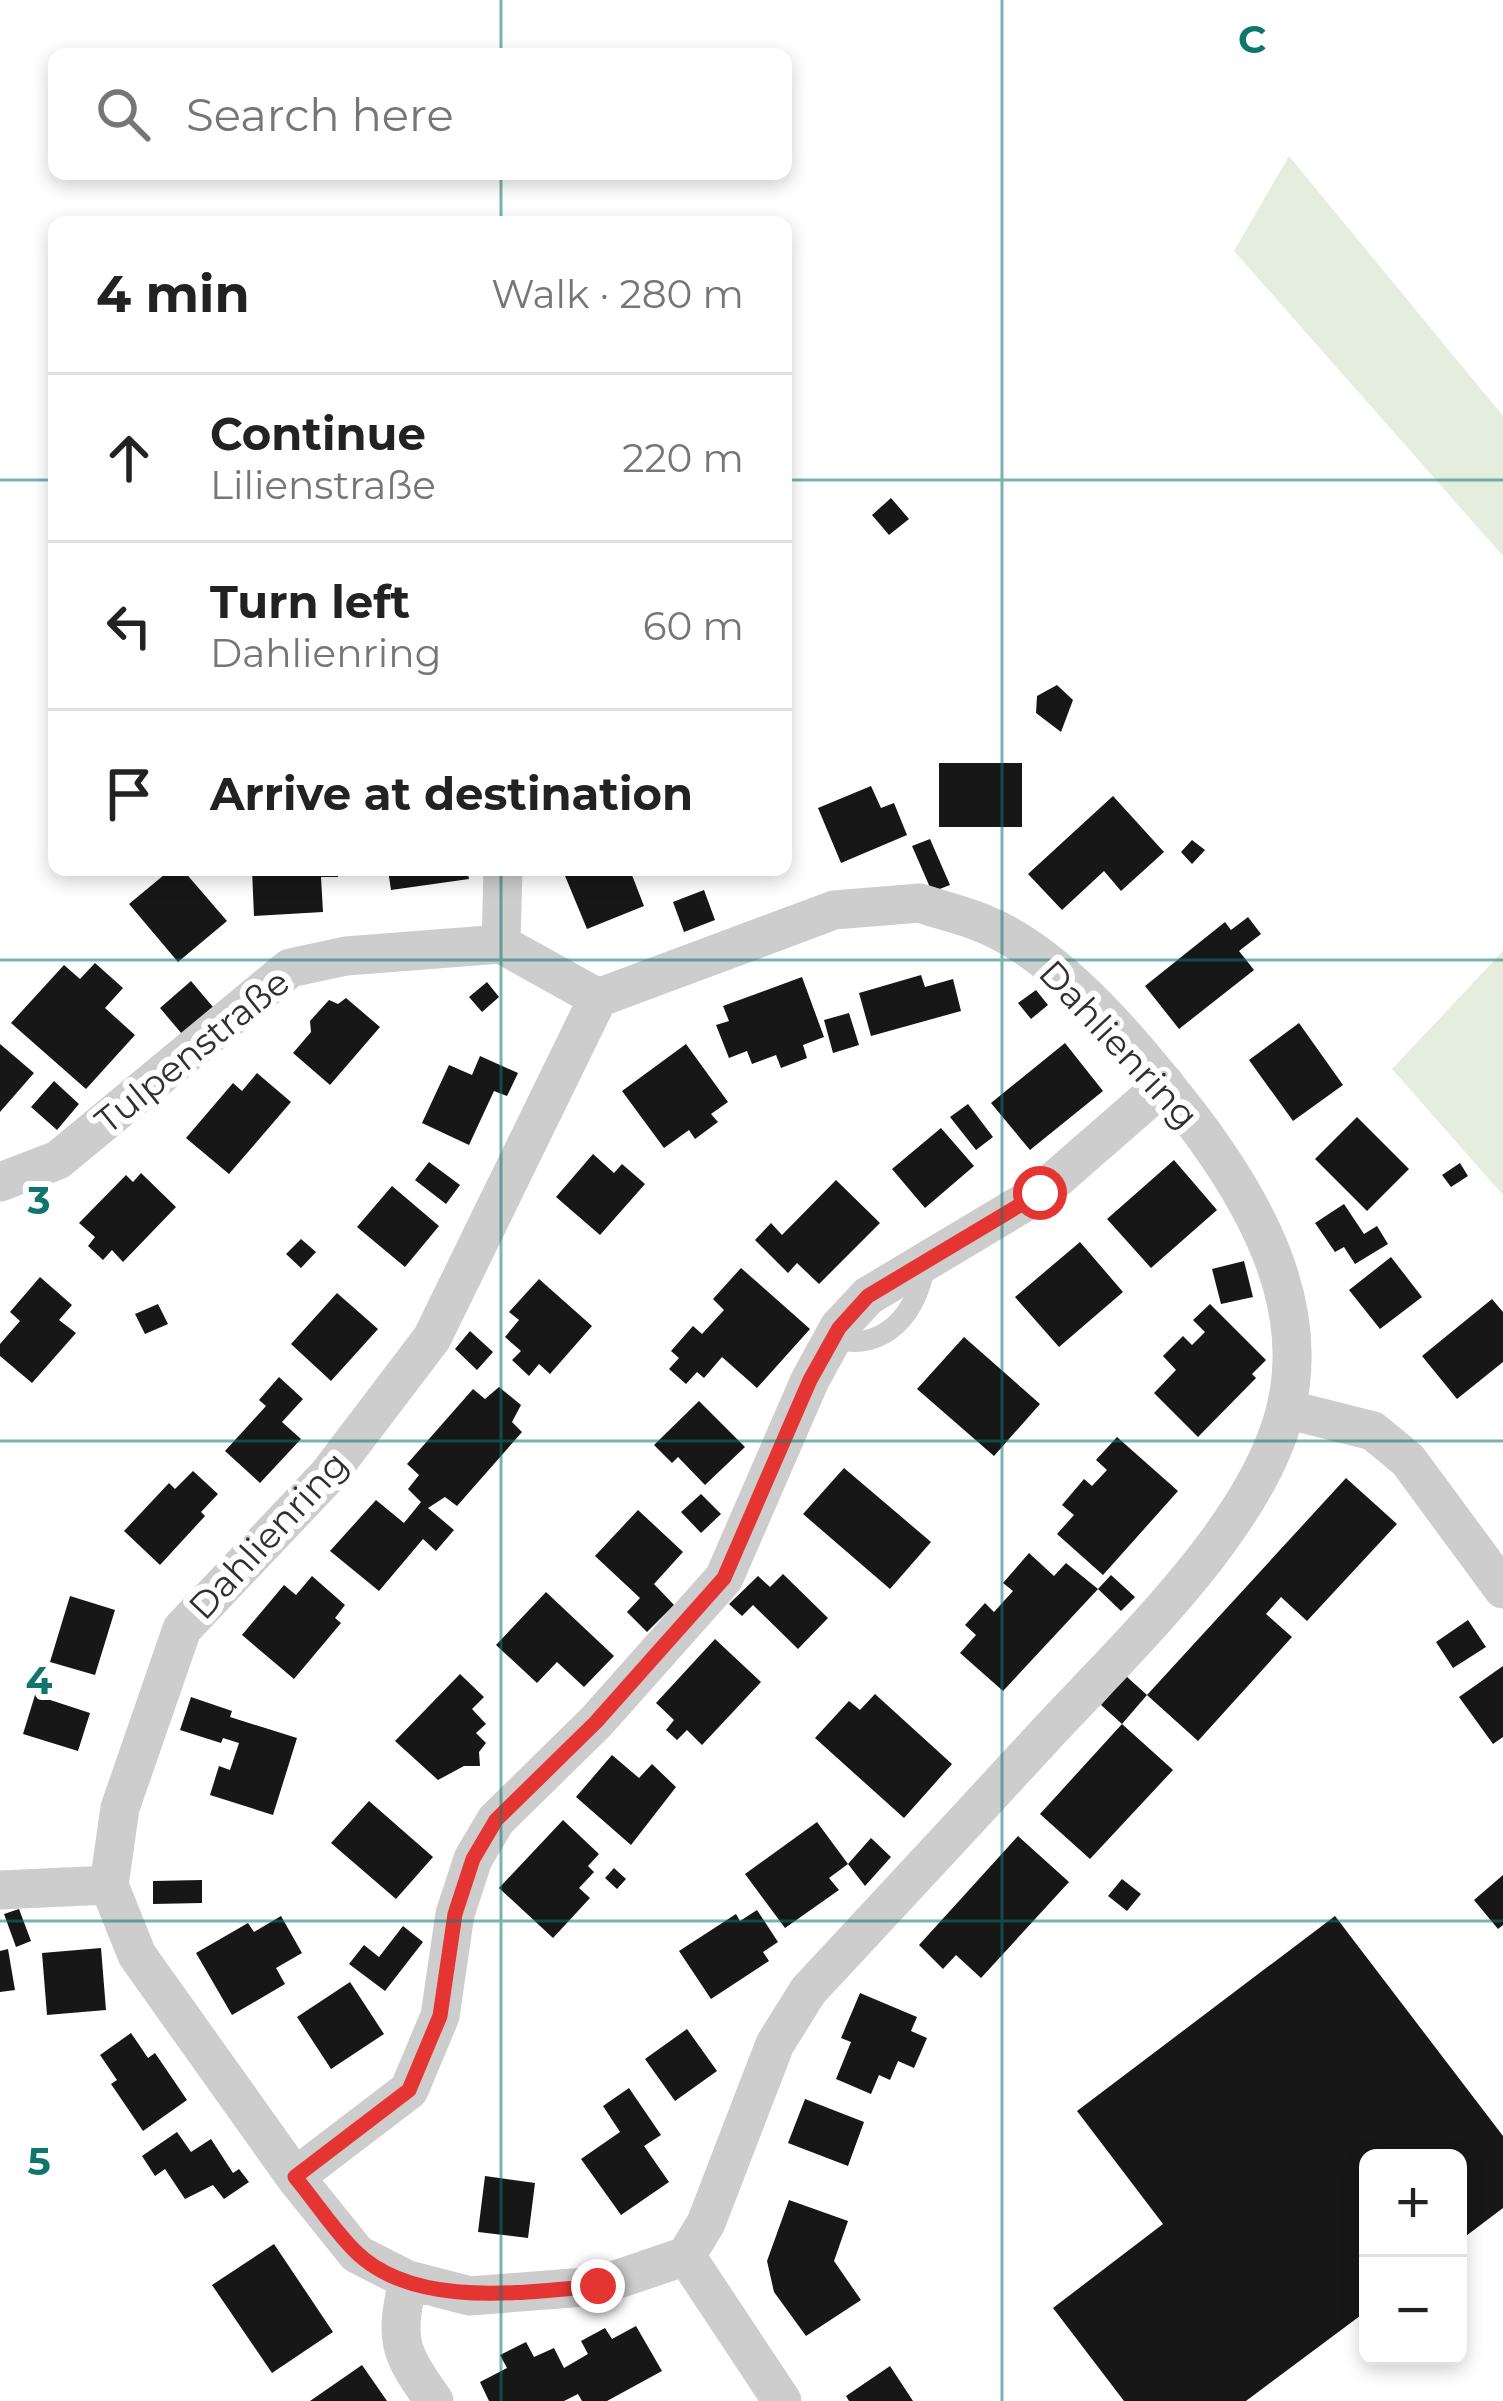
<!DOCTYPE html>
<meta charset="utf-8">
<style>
:root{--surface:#fff;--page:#f6f6f6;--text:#222;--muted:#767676;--line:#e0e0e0}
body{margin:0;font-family:Montserrat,sans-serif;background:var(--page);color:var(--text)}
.controls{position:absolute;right:36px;bottom:36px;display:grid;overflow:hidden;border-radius:18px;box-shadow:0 6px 18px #0003}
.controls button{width:108px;height:108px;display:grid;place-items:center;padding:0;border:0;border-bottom:3px solid var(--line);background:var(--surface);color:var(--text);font:60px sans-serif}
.stop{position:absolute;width:36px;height:36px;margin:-27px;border:9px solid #e53533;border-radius:50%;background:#fff}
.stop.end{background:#e53533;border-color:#fff;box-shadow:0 3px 12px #0008}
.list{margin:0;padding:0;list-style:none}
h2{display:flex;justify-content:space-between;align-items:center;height:156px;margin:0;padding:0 48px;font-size:51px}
h2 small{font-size:39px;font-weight:400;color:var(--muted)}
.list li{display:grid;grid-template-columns:78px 1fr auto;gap:36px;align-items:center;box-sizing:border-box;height:168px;padding:0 48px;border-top:3px solid var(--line)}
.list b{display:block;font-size:45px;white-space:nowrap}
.list p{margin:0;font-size:39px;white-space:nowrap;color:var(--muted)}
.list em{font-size:39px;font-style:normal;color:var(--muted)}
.icon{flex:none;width:66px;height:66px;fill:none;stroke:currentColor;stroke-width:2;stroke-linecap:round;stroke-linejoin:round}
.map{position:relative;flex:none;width:1503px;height:2401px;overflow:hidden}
.search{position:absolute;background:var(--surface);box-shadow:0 6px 18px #0003;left:48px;top:48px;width:744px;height:132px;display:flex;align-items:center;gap:30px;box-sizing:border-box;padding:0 42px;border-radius:18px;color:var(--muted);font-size:45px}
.panel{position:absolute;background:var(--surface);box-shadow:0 6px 18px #0003;left:48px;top:216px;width:744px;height:660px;border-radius:18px}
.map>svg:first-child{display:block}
.green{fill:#e4edde}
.building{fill:#171717}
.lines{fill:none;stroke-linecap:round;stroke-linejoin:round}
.lane{stroke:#cdcdcd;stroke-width:21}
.street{stroke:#cdcdcd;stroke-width:39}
.route{stroke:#e53533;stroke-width:15}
.grid{fill:none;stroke:#0f766e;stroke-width:3;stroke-opacity:0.55}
.labels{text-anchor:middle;stroke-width:12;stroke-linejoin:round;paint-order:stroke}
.street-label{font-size:36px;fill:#303030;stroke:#fff}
.grid-label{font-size:39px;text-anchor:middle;font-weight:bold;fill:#0f766e;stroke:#fff;stroke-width:12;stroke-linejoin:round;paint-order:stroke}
</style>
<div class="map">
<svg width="1503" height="2401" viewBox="0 0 1503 2401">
<rect width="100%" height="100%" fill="#fff"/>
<path class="green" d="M 1289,156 L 1503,416 L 1503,556 L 1234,251 Z
M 1503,951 L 1503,1195 L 1392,1069 Z"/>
<path class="building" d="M 891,498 L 909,519 L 889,535 L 872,515 Z
M 1057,685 L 1073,700 L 1061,732 L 1036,713 L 1037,696 Z
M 939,763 L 1022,763 L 1022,827 L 939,827 Z
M 871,786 L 881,808 L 894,803 L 907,835 L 841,863 L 818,808 Z
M 1113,796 L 1164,852 L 1121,891 L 1104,871 L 1062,910 L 1028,874 Z
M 930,839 L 950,885 L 932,892 L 912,846 Z
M 1192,840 L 1205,850 L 1192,864 L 1181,852 Z
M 170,870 L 183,870 L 227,921 L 178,962 L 129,904 Z
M 252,870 L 338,870 L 338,877 L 321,877 L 323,912 L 254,916 Z
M 388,870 L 467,870 L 469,879 L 391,890 Z
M 630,870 L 644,906 L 587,929 L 563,871 Z
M 704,890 L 715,920 L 684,932 L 673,902 Z
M 1248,917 L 1261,934 L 1239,951 L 1254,970 L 1179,1029 L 1145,986 L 1225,922 L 1231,930 Z
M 95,963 L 123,988 L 105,1008 L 135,1035 L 86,1089 L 11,1023 L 64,965 L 80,979 Z
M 921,975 L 925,987 L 953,979 L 961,1011 L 871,1036 L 859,993 Z
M 802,977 L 824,1037 L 803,1045 L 807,1058 L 781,1068 L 776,1055 L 752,1064 L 747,1051 L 729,1058 L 716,1025 L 729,1021 L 723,1006 Z
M 191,981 L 213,1007 L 182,1034 L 160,1008 Z
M 487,982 L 499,997 L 482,1012 L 469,997 Z
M 1036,990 L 1048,1005 L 1031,1019 L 1018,1003 Z
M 346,998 L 380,1027 L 330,1085 L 293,1053 L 311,1032 L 310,1021 L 329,1000 L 338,1004 Z
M 849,1013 L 859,1045 L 833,1053 L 824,1020 Z
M 1299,1023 L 1343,1085 L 1293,1121 L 1249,1060 Z
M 1065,1043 L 1103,1091 L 1030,1150 L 991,1103 Z
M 0,1044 L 34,1073 L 0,1112 Z
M 686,1044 L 728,1102 L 711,1114 L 718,1122 L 695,1139 L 689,1130 L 664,1148 L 622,1091 Z
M 480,1056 L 518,1073 L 507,1096 L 494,1091 L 469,1145 L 422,1123 L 449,1065 L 472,1075 Z
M 257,1073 L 291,1102 L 229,1174 L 186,1138 L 233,1083 L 242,1091 Z
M 54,1081 L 79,1104 L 57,1130 L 31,1107 Z
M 968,1104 L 993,1137 L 976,1150 L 950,1117 Z
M 1357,1117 L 1409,1169 L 1367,1211 L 1315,1159 Z
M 941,1128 L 974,1166 L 925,1208 L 892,1169 Z
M 593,1154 L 614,1173 L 622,1164 L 645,1184 L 600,1235 L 556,1197 Z
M 1174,1160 L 1217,1210 L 1151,1268 L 1107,1219 Z
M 429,1162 L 460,1185 L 446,1204 L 415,1180 Z
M 1460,1163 L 1468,1176 L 1451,1187 L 1442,1175 Z
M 141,1173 L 176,1207 L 123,1262 L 112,1250 L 103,1260 L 88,1246 L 95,1237 L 79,1223 L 126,1175 L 133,1182 Z
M 836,1180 L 880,1223 L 819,1284 L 797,1263 L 788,1273 L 755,1240 L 771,1223 L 782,1235 Z
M 392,1186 L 439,1226 L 405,1267 L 357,1227 Z
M 1344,1204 L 1364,1234 L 1377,1226 L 1388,1244 L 1355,1264 L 1344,1247 L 1335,1252 L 1315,1223 Z
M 301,1239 L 316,1252 L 301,1268 L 286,1254 Z
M 1080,1242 L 1123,1292 L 1059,1347 L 1015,1297 Z
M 1391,1257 L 1422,1297 L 1380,1329 L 1349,1290 Z
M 1244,1261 L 1253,1297 L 1221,1304 L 1212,1269 Z
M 741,1268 L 810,1329 L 757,1388 L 722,1357 L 704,1378 L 697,1372 L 686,1384 L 669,1369 L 679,1358 L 671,1351 L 693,1326 L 702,1334 L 724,1310 L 713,1299 Z
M 40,1277 L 72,1305 L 59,1320 L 76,1333 L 32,1383 L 0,1356 L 0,1344 L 20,1321 L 10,1312 Z
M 539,1279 L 592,1326 L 550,1374 L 539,1364 L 529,1376 L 512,1360 L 521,1351 L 505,1337 L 519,1320 L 509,1312 Z
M 337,1293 L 378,1329 L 331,1381 L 291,1344 Z
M 1492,1299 L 1503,1312 L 1503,1362 L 1457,1399 L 1422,1356 Z
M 158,1304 L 168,1324 L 145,1334 L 135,1314 Z
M 1210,1304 L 1266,1360 L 1252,1374 L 1256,1378 L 1198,1437 L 1154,1393 L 1176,1370 L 1163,1356 L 1183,1336 L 1192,1345 L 1205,1332 L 1193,1320 Z
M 470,1331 L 493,1352 L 477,1370 L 455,1349 Z
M 964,1337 L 1040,1404 L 994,1456 L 917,1389 Z
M 279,1377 L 303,1399 L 282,1422 L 301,1439 L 260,1483 L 225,1451 L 266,1406 L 259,1400 Z
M 499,1387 L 521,1405 L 512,1422 L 522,1432 L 457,1506 L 445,1497 L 428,1508 L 454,1530 L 436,1551 L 423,1539 L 379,1591 L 330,1551 L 376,1500 L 404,1523 L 421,1502 L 408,1489 L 419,1475 L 407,1464 L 473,1389 L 485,1399 Z
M 699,1401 L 745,1447 L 705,1485 L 678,1457 L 672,1463 L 654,1445 Z
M 1117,1437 L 1178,1491 L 1103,1575 L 1057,1534 L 1074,1515 L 1062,1505 L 1084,1479 L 1092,1486 L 1107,1470 L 1096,1460 Z
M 844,1468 L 931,1542 L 890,1589 L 803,1514 Z
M 193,1471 L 218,1494 L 201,1512 L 205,1516 L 160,1565 L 124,1531 L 169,1483 L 175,1489 Z
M 1346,1478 L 1397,1524 L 1307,1621 L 1281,1597 L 1266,1614 L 1292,1637 L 1198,1741 L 1147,1695 Z
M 701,1494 L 721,1514 L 701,1533 L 681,1512 Z
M 638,1510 L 683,1552 L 654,1584 L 674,1605 L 647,1632 L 627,1612 L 640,1598 L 595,1556 Z
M 1029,1553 L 1054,1576 L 1066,1563 L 1098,1589 L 1003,1691 L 960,1653 L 976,1635 L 965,1625 L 985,1603 L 994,1612 L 1013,1591 L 1003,1583 Z
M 783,1574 L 828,1618 L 798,1649 L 753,1605 L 742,1616 L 729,1604 L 758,1576 L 770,1587 Z
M 1111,1575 L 1135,1597 L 1121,1611 L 1098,1589 Z
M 312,1576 L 345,1605 L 335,1618 L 341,1623 L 294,1679 L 242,1635 L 284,1585 L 296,1595 Z
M 546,1592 L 614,1656 L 584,1687 L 557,1662 L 537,1683 L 496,1645 Z
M 70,1596 L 115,1610 L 95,1675 L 50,1662 Z
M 1468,1620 L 1486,1647 L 1453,1668 L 1436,1642 Z
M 715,1639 L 761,1682 L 702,1745 L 687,1730 L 677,1740 L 666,1730 L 674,1720 L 656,1703 Z
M 1503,1666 L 1503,1737 L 1493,1744 L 1459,1697 Z
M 460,1674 L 484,1697 L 472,1709 L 486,1724 L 476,1733 L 486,1743 L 479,1752 L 480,1766 L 464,1766 L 438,1780 L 395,1741 Z
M 1126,1676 L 1147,1695 L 1122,1724 L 1101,1705 Z
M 875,1694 L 952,1764 L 904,1818 L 815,1738 L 849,1701 L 860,1710 Z
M 35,1695 L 90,1713 L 78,1751 L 23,1734 Z
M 191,1697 L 232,1711 L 230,1717 L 297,1738 L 273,1815 L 210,1795 L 219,1766 L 230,1770 L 239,1743 L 223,1738 L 221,1743 L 180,1730 Z
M 1122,1724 L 1173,1770 L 1090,1859 L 1040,1814 Z
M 612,1755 L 639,1778 L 652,1764 L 676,1787 L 631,1845 L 576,1797 Z
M 369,1801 L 433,1857 L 396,1899 L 331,1843 Z
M 563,1820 L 599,1854 L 588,1866 L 594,1872 L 579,1888 L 590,1898 L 553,1938 L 499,1888 Z
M 817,1822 L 848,1864 L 829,1878 L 839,1890 L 785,1928 L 745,1874 Z
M 1018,1836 L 1069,1882 L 981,1978 L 956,1955 L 943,1969 L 919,1945 Z
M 871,1838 L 891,1857 L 865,1886 L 848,1864 Z
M 614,1868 L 626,1879 L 617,1889 L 605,1878 Z
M 1503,1875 L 1503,1925 L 1498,1929 L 1474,1900 Z
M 1122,1879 L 1141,1894 L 1127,1911 L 1108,1896 Z
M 202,1880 L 202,1903 L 153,1904 L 153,1881 Z
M 19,1909 L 31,1941 L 16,1947 L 4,1914 Z
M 757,1910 L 778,1942 L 763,1952 L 769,1961 L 711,1999 L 679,1951 L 736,1914 L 740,1921 Z
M 281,1916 L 302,1953 L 276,1968 L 285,1984 L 232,2015 L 196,1953 L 248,1923 L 254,1932 Z
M 1335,1916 L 1503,2136 L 1503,2208 L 1458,2242 L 1458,2158 L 1368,2158 L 1368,2310 L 1246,2401 L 1124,2401 L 1053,2308 L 1163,2224 L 1077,2111 Z
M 403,1926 L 423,1942 L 385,1991 L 349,1964 L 364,1945 L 379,1957 Z
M 101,1948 L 106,2010 L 47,2015 L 42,1953 Z
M 8,1949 L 15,1990 L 0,1992 L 0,1951 Z
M 350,1982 L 384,2034 L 331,2069 L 297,2017 Z
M 860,1993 L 917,2017 L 911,2031 L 927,2038 L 914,2068 L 898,2061 L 890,2080 L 879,2075 L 871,2094 L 836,2079 L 851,2042 L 841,2038 Z
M 687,2029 L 717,2071 L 675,2101 L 645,2059 Z
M 131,2033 L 148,2058 L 155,2053 L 187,2100 L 143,2131 L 111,2084 L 117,2080 L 100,2055 Z
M 629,2088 L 661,2135 L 644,2146 L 669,2182 L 621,2215 L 581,2159 L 620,2132 L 603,2106 Z
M 805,2099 L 864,2122 L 848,2166 L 788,2143 Z
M 177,2132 L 191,2152 L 211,2139 L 233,2173 L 239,2169 L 249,2182 L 224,2199 L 213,2185 L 185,2199 L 165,2169 L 155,2176 L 142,2156 Z
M 485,2176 L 535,2183 L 528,2238 L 478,2232 Z
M 789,2200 L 848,2221 L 834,2261 L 861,2300 L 806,2336 L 774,2292 L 767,2261 Z
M 274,2244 L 333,2332 L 272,2373 L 212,2285 Z
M 636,2326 L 662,2371 L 607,2401 L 582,2401 L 578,2394 L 564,2401 L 489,2401 L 480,2382 L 507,2368 L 500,2355 L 526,2342 L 534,2357 L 554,2348 L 564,2368 L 588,2354 L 581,2341 L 605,2328 L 612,2339 Z
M 362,2365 L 387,2401 L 310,2401 Z
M 890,2366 L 913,2401 L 849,2401 L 846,2396 Z"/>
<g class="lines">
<path class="lane" d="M 833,1338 C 885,1354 919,1311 925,1262"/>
<path class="street" d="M 920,903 C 943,911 967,916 989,926 C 1066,960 1141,1053 1192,1119 C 1254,1201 1313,1304 1285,1412 C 1256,1526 1129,1645 1049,1731 C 969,1818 888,1905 808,1991 L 775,2044 L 706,2223 L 686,2256 L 598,2286 L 470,2296 L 408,2280 L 357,2254 L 295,2177 L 137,1955 L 109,1885 L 120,1808 L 182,1629 L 328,1475 L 432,1338 L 598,998 L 834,910 Z
M 501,944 L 503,870
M 0,1182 L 58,1160 L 290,968 L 346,956 L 501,944 L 598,998
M 1286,1409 L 1373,1431 L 1408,1460 L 1503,1589
M 0,1890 L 109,1885
M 295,2177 L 409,2090 L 440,2016 L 455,1914 L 473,1859 L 496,1820 L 596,1722 L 724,1578 L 810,1380 L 839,1327 L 868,1296 L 1040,1193 L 1165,1084
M 686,2256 L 782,2401
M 408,2280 C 395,2341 398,2350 434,2401"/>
</g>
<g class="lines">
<path class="route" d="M 598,2286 C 524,2292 413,2310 354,2250 C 333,2229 315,2201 295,2177 L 409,2090 L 440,2016 L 455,1914 L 473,1859 L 496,1820 L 596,1722 L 724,1578 L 810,1380 L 839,1328 L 868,1296 L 1040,1193"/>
</g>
<path class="grid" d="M 501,0 L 501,54M 1002,0 L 1002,2401M 501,174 L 501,222M 0,480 L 54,480M 786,480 L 1503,480M 501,870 L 501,2401M 0,960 L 1503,960M 0,1441 L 1503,1441M 0,1921 L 1503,1921"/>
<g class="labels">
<g class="street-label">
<text transform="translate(1119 1044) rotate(47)" y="13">Dahlienring</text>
<text transform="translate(192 1051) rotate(-39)" y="13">Tulpenstraße</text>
<text transform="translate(268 1535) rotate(-47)" y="13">Dahlienring</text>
</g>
</g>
<g class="grid-label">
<text x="1252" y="53">C</text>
<text x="39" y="1214">3</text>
<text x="39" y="1694">4</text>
<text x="39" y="2175">5</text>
</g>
</svg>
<div class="controls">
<button>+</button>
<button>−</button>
</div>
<div class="stop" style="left:1040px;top:1193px"></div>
<div class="stop end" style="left:598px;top:2286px"></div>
<div class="search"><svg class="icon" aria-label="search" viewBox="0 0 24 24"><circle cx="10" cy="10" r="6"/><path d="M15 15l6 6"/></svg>Search here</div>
<section class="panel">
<h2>4 min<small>Walk · 280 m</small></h2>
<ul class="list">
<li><svg class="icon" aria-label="ahead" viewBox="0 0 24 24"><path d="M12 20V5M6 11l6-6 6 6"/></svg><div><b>Continue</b><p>Lilienstraße</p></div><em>220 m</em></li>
<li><svg class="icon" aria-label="left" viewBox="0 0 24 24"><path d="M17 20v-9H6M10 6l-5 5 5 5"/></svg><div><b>Turn left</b><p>Dahlienring</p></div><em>60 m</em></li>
<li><svg class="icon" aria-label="arrive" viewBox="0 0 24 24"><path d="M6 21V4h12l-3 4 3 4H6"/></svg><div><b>Arrive at destination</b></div></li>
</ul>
</section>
</div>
